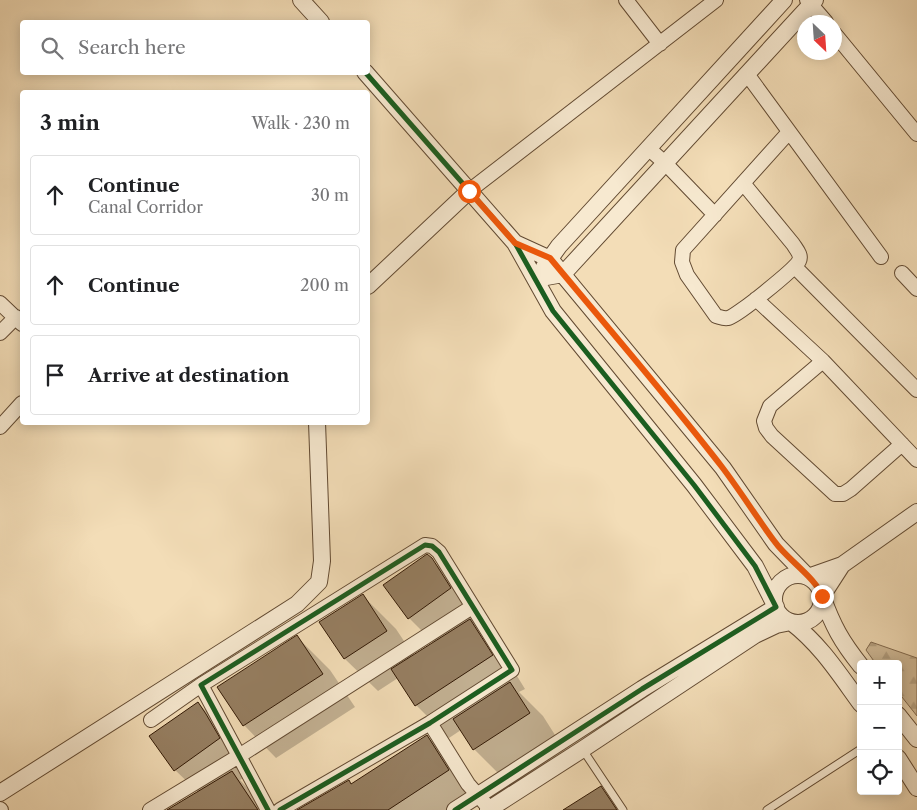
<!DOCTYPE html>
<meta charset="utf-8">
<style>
:root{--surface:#fff;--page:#f2f2f2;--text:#202124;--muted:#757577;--line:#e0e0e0}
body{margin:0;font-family:"Libre Caslon Text",serif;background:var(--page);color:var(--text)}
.controls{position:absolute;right:15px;bottom:15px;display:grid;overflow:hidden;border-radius:5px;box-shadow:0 2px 12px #0003}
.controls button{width:45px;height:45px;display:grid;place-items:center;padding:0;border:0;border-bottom:1px solid var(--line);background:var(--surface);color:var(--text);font:25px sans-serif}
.compass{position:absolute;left:797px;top:15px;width:45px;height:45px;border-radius:50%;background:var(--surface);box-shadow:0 2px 12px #0003;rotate:155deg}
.stop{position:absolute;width:15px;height:15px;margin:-11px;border:4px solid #ea580c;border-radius:50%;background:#fff}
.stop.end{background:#ea580c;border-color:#fff;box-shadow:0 1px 5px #0008}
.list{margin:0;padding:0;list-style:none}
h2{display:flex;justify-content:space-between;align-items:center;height:65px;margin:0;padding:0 20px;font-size:21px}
h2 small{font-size:16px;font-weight:400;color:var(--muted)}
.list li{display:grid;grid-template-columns:32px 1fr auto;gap:15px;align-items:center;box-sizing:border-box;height:80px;margin:0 10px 10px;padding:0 10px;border:1px solid var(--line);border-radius:5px}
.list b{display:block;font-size:19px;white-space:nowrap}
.list p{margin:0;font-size:16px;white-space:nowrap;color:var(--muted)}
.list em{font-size:16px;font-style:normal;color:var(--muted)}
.icon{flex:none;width:28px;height:28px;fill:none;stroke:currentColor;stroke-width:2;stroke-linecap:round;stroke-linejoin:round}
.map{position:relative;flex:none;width:917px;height:810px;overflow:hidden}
.search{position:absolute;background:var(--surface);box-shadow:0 2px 12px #0003;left:20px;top:20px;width:350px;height:55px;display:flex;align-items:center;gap:12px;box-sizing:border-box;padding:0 18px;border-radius:5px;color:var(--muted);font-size:19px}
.panel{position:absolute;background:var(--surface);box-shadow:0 2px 12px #0003;left:20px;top:90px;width:350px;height:335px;border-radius:5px}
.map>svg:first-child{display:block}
.forest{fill:url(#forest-firs);stroke:#826a4f}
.shadow{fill:#0003}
.building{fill:#967f62;stroke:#321905}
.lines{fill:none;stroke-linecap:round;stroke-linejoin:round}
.service-casing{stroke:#624a32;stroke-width:9}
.minor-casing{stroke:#624a32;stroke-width:16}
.tertiary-casing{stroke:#624a32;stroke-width:18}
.service{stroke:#f7e9d0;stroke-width:7}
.minor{stroke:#f7e9d0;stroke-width:14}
.tertiary{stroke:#f7e9d0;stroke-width:16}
.cycleway-casing{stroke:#f7e9d0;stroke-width:8}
.cycleway{stroke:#1b5e20;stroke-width:5}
.route{stroke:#ea580c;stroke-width:6}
</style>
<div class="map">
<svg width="917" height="810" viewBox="0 0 917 810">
<defs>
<pattern id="forest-firs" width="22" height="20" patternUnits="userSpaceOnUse" patternTransform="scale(1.25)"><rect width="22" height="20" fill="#d2bc99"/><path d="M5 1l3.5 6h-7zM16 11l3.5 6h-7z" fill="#b5a182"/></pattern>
</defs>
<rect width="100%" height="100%" fill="#f3ddb7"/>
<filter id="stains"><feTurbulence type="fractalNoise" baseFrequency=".004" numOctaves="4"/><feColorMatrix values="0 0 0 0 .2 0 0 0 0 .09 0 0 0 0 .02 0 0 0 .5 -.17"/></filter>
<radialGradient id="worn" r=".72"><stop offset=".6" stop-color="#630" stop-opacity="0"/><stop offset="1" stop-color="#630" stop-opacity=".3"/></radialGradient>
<path class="forest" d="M 871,642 L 917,658 L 917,716 L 898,692 L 898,664 L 876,664 L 866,650 Z"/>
<path class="shadow" d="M 431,559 L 465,592 L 483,621 L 476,626 L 503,653 L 525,689 L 519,692 L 543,716 L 562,746 L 507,782 L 474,749 L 461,730 L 449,738 L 416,705 L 398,678 L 378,691 L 345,659 L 321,622 L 363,596 L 396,629 L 414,656 L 434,643 L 409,618 Z
M 297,637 L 330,670 L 355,707 L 276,758 L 244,725 Z
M 198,703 L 231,736 L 252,772 L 240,780 L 268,810 L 168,810 L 198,792 L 175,770 Z
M 427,736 L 460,769 L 481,803 L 471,810 L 301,810 L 351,785 Z
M 601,788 L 623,810 L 565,810 Z"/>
<path class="building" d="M 427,554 L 432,558 L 451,588 L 408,619 L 383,585 Z
M 363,594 L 387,631 L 344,659 L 319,622 Z
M 470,619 L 493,655 L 415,706 L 391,669 Z
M 297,635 L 323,674 L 243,726 L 217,687 Z
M 510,682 L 530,713 L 473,750 L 453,719 Z
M 198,702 L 206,714 L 220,738 L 174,771 L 149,736 Z
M 427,735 L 449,770 L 388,810 L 297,810 L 349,780 L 351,784 Z
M 232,771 L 258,810 L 167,810 Z
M 601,786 L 617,810 L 563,810 Z"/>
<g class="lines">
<g class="service-casing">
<path id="service" d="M 583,750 L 623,810
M 767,810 L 861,749"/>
</g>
<g class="minor-casing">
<path id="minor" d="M 626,0 L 660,44
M 807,0 L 826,22
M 834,33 L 917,134
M 747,74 L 881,257
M 648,148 L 665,163 L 715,215
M 743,183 L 793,244 C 796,249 802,255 799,261 C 795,269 736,317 728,318 C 724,319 720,317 716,316 L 687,275 L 682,262 L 683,250 L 789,132
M 469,191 L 716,0
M 795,267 L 917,390
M 902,273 L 917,289
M 756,299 L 823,361 L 917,460
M 0,303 L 22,324
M 0,333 L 16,317
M 823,361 L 770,406 L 764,421 L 766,428 L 772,436 L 835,494 L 843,494 L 851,489 L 902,444
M 0,427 L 22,403
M 151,720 L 201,685
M 430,723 L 468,784 L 490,809
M 0,809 L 1,810
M 150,810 L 239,756 L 472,607
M 268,810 L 201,685 L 425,545 L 432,546 L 439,552 L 512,670 L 430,723 L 280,810"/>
</g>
<g class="tertiary-casing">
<path id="tertiary" d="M 301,0 L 321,22
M 365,72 L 515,243 L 553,311 L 694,485 L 755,566 L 776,607 L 642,689 L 455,810
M 515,243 L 550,259 L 723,468 L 776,544 L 808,577 L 842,565 L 917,512
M 544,267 L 559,246 L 784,0
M 535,279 L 563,274 L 815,0
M 368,286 L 469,191
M 842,565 L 822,596 C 833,626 841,641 861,666
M774 599a24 24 0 1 1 48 0a24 24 0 1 1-48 0Z
M 898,715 L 917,739
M 898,758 L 917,788
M 0,793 L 297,604 L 319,582 L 322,561 L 317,422
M 488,810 L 583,749 L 755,635 L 776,625 L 791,622 C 821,645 839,674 861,704"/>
</g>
<use href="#service" class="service"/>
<use href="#minor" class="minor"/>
<use href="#tertiary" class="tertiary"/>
<g class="cycleway-casing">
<path id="cycleway" d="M 365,72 L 515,243 L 553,311 L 694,485 L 755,566 L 776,607 L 642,689 L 455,810
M 268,810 L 201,685 L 425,545 L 432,546 L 439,552 L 512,670 L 430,723 L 280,810"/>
</g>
<use href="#cycleway" class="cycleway"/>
</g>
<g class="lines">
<path class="route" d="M 469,191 L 515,243 L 550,258 C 608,328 667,396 722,467 C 741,492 757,518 775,542 C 787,559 817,579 822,596"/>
</g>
<rect width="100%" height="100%" filter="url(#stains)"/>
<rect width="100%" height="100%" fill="url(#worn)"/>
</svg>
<div class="controls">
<button>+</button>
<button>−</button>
<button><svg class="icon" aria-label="locate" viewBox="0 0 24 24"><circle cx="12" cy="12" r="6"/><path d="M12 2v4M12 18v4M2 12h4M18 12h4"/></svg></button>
</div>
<svg class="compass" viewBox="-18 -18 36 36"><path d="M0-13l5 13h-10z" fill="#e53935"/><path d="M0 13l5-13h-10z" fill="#757577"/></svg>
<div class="stop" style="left:469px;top:191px"></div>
<div class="stop end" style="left:822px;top:596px"></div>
<div class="search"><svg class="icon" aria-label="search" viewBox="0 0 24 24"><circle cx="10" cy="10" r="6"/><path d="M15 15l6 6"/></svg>Search here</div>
<section class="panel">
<h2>3 min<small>Walk · 230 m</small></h2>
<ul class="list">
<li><svg class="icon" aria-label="ahead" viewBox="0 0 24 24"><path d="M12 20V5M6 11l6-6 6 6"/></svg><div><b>Continue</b><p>Canal Corridor</p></div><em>30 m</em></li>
<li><svg class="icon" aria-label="ahead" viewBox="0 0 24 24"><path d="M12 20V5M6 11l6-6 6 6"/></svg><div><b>Continue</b></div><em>200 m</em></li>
<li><svg class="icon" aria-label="arrive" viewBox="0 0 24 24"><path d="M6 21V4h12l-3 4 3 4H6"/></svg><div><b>Arrive at destination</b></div></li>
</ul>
</section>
</div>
